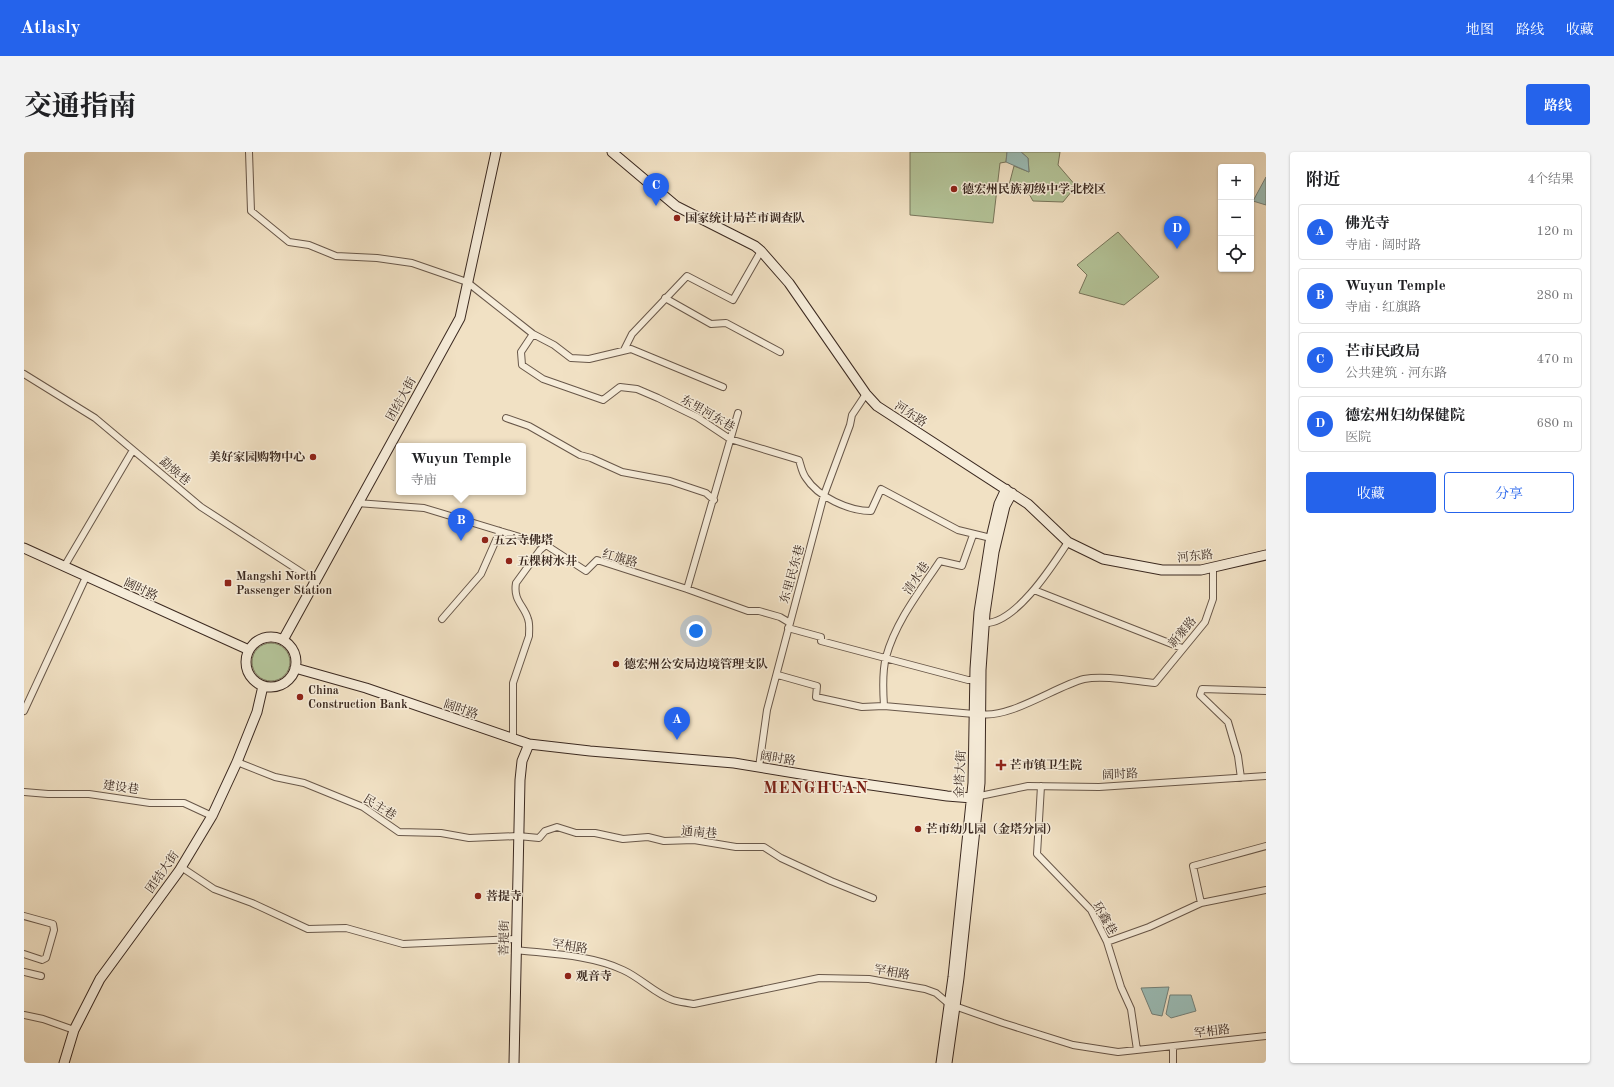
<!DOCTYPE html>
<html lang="zh">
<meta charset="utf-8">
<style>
:root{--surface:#fff;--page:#f2f2f2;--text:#202124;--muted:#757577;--line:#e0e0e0;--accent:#2563eb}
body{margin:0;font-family:"Old Standard TT","Noto Serif SC",serif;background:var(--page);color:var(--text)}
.controls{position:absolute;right:12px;top:12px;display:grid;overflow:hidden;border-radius:4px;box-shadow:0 1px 3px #0004}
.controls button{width:36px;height:36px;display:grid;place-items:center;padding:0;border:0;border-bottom:1px solid var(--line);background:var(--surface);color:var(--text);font:20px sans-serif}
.you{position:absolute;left:672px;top:479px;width:14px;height:14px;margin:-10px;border:3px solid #fff;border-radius:50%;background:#1a73e8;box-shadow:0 0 0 6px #1a73e833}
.badge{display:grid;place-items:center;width:26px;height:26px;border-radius:50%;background:var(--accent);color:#fff;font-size:13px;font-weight:700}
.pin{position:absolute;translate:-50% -33px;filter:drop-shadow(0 1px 2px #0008)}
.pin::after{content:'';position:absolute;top:21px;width:14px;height:12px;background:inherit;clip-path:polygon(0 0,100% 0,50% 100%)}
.popup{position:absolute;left:372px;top:291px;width:130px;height:52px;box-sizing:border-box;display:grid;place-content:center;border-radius:4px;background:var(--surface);filter:drop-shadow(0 1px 3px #0005);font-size:13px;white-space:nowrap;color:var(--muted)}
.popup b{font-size:15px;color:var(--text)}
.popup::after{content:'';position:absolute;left:50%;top:100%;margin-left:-8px;border:8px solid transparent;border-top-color:var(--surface)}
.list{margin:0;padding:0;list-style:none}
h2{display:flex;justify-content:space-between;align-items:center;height:52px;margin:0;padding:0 16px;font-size:17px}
h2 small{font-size:13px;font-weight:400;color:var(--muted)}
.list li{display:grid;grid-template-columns:26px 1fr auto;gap:12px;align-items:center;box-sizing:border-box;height:56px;margin:0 8px 8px;padding:0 8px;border:1px solid var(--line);border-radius:4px}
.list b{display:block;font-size:15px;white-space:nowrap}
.list p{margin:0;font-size:13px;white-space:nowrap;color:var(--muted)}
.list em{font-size:13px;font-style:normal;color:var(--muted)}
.actions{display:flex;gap:8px;padding:12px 16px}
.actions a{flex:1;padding:9px 0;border:1px solid var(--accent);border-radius:4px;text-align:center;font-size:14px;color:var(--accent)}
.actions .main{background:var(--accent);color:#fff}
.icon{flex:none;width:22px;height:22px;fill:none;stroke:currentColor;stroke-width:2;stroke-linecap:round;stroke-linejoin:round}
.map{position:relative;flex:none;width:1242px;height:911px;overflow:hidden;border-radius:4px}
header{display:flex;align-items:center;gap:24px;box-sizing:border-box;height:56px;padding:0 20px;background:var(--accent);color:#fff}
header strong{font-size:19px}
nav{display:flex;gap:22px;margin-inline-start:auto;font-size:14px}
.intro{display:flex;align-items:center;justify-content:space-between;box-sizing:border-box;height:96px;padding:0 24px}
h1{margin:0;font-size:28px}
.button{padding:10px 18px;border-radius:4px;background:var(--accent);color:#fff;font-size:14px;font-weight:700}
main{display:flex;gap:24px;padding:0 24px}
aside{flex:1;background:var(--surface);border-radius:4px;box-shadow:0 1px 3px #0004}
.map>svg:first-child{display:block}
.green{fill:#b4c499;stroke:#78765c}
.water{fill:#9bbdb7;stroke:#75827b}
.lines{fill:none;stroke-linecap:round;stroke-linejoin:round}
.street-casing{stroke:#685749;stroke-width:8}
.secondary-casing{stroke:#3b2920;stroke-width:11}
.street{stroke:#f6ecd9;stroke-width:6}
.secondary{stroke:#f6ecd9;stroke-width:9}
.poi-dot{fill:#8f2418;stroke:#f6ecd9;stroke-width:1.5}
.labels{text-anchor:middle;stroke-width:3;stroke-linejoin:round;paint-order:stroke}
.poi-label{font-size:12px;font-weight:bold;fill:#3b2920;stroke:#f6ecd9;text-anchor:start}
.street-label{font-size:12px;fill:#3b2920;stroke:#f6ecd9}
.district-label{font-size:16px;font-weight:bold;letter-spacing:1px;fill:#7a1f14;stroke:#f6ecd9}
</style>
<header>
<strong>Atlasly</strong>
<nav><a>地图</a><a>路线</a><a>收藏</a></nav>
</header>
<div class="intro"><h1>交通指南</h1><a class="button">路线</a></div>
<main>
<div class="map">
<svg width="1242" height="911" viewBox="0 0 1242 911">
<rect width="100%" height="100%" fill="#f1e1c4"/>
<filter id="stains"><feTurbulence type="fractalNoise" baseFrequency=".005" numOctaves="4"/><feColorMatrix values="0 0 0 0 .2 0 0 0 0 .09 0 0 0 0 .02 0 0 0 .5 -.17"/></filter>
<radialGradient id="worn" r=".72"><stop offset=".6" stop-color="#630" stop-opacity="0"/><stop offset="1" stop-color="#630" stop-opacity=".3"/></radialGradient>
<path class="green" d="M 886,0 L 983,0 L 982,10 L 976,11 L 969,71 L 886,63 Z
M 997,0 L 1036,0 L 1034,13 L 1052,34 L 1039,50 L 1009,49 L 1004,40 L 984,37 L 990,14 L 1005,20 L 1004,6 Z
M 1094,80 L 1135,125 L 1100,153 L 1055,141 L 1063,123 L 1053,113 Z
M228 510a19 19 0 1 1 38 0a19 19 0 1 1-38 0Z"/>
<path class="water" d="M 983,0 L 997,0 L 1004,6 L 1005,20 L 982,10 Z
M 1242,25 L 1242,53 L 1229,49 Z
M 1145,835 L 1138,864 L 1128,862 L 1117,836 Z
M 1146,843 L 1167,843 L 1172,859 L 1147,866 L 1142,862 Z"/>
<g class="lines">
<g class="street-casing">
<path id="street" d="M 225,0 L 227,59 L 265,90 L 285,93 L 312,104 L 353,106 L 388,111 L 443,130 L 509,182 L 530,193 L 547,206 L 565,207 L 607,197 L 699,235
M 641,146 L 687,172 L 702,171 L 756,200
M 509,182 L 497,200 L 498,213 L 519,227 L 579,248 L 596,235 L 613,237 L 634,246 L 673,265 L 706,287 L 775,308 C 777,314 778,321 782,326 C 794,345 825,359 847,359 L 857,337 L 934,378 L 967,386
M 600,198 L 608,182 L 663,124 L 709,148 L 737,99
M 0,222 L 71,266 L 177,355 L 291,429
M 482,266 L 505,274 L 556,303 L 567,306 L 598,320 L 646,329 L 682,341 L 690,348
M 333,351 L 400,356 L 522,393 L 562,419 L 573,408 L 663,437 L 724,459 L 735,459 L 756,465 L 766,471
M 40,415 L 109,298
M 663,437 L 714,261
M 1010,438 L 1158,496
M 418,467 L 457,422 L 476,379
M 960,471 C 991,473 1029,413 1044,390
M 764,476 L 797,485 L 797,489 L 944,528 L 950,528
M 754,523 L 793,534 L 792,545 L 838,555 L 860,554 L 950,562
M 860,554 C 859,539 858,520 862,505 C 872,469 896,439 916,409 L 938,414 L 949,383
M 0,559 L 62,425
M 956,562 C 986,567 1032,534 1060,527 C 1080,523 1110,529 1131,531 L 1181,470 L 1189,447 L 1189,415
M 489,587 L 489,531 L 505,484 C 505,478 506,472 504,467 C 500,453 489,449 492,431 L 516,398 L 522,393
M 213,610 L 251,625 L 280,631 L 339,655 L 375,680 L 417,681 L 445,686 L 494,684 L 515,686 L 521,679 L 533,675 L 552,681 L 571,681 L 599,687 L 624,685 L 640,689 L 670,688 L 712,695 L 740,695 L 757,706 L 807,729 L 849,746
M 735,615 L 743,558 L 766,471 L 800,343 L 826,273 L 828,263 L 842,242
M 1217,626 L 1214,604 L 1204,570 L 1176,543 L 1178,537 L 1242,539
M 1017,634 L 1013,702 L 1067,758 L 1083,790 L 1097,835 L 1107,857 L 1113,898
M 0,640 L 24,642 L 65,642 L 126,651 L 160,651 L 188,664
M 951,645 L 1004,634 L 1075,635 L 1242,624
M 157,715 L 190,737 L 228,751 L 284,777 L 322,776 L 379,792 L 492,787
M 1177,751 L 1169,714 L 1242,694
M 0,764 L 29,772 L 30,778 L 22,806 L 18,808 L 0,802
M 1083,790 L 1125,775 L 1177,751 L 1242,738
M 492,798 C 527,802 567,803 599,818 C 617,826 631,842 649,848 C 655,850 663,851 670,852 L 795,826 L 845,827 L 901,837 L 912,841 L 925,852 L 979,871 L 1049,893 L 1094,900 L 1242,884
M 0,820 L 17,824
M 0,863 L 19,867 L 50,878
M 1149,895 L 1149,911"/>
</g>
<g class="secondary-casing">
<path id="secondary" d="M 588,0 L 652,54 L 731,94 L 737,99 L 765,131 L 842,242 L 853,254 L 1004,352 L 1044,390 L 1079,407 L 1138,418 L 1177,418 L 1242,403
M 0,396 L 225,498
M222 510a25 25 0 1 1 50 0a25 25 0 1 1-50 0Z
M 259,488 L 436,166 L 472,0
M 271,516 L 342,536 L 505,592 L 566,599 L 710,611 L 819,629 L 923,644 L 948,646
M 40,911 L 50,878 L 76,827 L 155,719 L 188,664 L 213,610 L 233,560 L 239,534
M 490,911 L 496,628 L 498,609 L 505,592
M 917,911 L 929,825 L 949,631 L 951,517 L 955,460 L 966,390 L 975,352 L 982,337
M 923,911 L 935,826 L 956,631 L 957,518 L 961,461 L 970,400 L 981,354 L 988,341"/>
</g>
<use href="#street" class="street"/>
<use href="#secondary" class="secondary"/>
</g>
<g class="poi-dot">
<circle cx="930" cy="37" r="4"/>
<circle cx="653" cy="66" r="4"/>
<circle cx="289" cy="305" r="4"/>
<circle cx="461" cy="388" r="4"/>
<circle cx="485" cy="409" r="4"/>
<rect x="200" y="427" width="8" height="8" rx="2"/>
<circle cx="592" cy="512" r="4"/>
<circle cx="276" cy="545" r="4"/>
<path d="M975 607h4v4h4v4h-4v4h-4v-4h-4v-4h4z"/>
<circle cx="894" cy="677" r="4"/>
<circle cx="454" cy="744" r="4"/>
<circle cx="544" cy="824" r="4"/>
</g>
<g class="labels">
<g class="poi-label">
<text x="938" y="41">德宏州民族初级中学北校区</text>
<text x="661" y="70">国家统计局芒市调查队</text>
<text x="281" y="309" text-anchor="end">美好家园购物中心</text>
<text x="469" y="392">五云寺佛塔</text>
<text x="493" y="413">五棵树水井</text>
<text x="212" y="428">Mangshi North<tspan x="212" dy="14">Passenger Station</tspan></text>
<text x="600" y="516">德宏州公安局边境管理支队</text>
<text x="284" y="542">China<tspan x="284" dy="14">Construction Bank</tspan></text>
<text x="986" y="617">芒市镇卫生院</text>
<text x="902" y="681">芒市幼儿园（金塔分园）</text>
<text x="462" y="748">菩提寺</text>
<text x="552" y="828">观音寺</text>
</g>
<g class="street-label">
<text transform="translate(377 247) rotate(-61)" y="4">团结大街</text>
<text transform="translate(684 261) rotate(30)" y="4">东里河东巷</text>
<text transform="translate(887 262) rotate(33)" y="4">河东路</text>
<text transform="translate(151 319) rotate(40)" y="4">勐焕巷</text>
<text transform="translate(1171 404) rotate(-6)" y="4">河东路</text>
<text transform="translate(596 406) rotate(16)" y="4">红旗路</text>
<text transform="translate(768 422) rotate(-74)" y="4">东里民东巷</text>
<text transform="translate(892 426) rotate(-56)" y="4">清水巷</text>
<text transform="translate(117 437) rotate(25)" y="4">阔时路</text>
<text transform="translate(1158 480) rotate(-50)" y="4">新寨路</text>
<text transform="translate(437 557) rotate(19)" y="4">阔时路</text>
<text transform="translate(754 606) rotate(9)" y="4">阔时路</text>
<text transform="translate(936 622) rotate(-87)" y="4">金塔大街</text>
<text transform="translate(1096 622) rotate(-3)" y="4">阔时路</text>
<text transform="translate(97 635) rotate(8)" y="4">建设巷</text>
<text transform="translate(356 655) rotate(32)" y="4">民主巷</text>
<text transform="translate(675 680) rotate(5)" y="4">通南巷</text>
<text transform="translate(138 720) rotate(-55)" y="4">团结大街</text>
<text transform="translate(1081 766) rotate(60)" y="4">环鑫巷</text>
<text transform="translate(480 786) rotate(-89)" y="4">菩提街</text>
<text transform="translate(546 794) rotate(9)" y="4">罕相路</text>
<text transform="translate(868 820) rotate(10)" y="4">罕相路</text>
<text transform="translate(1188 879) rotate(-7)" y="4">罕相路</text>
</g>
<g class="district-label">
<text x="792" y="641">MENGHUAN</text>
</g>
</g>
<rect width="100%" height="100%" filter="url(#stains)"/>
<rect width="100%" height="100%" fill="url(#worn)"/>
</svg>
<div class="controls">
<button>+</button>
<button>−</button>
<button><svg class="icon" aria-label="locate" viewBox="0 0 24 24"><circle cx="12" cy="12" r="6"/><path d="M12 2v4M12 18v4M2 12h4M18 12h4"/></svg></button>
</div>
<div class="you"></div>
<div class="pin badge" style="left:653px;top:588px">A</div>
<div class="pin badge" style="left:437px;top:389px">B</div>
<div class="popup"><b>Wuyun Temple</b>寺庙</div>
<div class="pin badge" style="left:632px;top:54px">C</div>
<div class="pin badge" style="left:1153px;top:97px">D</div>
</div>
<aside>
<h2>附近<small>4个结果</small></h2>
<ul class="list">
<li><span class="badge">A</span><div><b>佛光寺</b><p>寺庙 · 阔时路</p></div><em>120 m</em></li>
<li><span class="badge">B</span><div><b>Wuyun Temple</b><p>寺庙 · 红旗路</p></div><em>280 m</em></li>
<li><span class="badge">C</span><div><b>芒市民政局</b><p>公共建筑 · 河东路</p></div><em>470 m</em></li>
<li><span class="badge">D</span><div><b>德宏州妇幼保健院</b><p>医院</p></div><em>680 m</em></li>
</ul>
<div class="actions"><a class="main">收藏</a><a>分享</a></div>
</aside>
</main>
